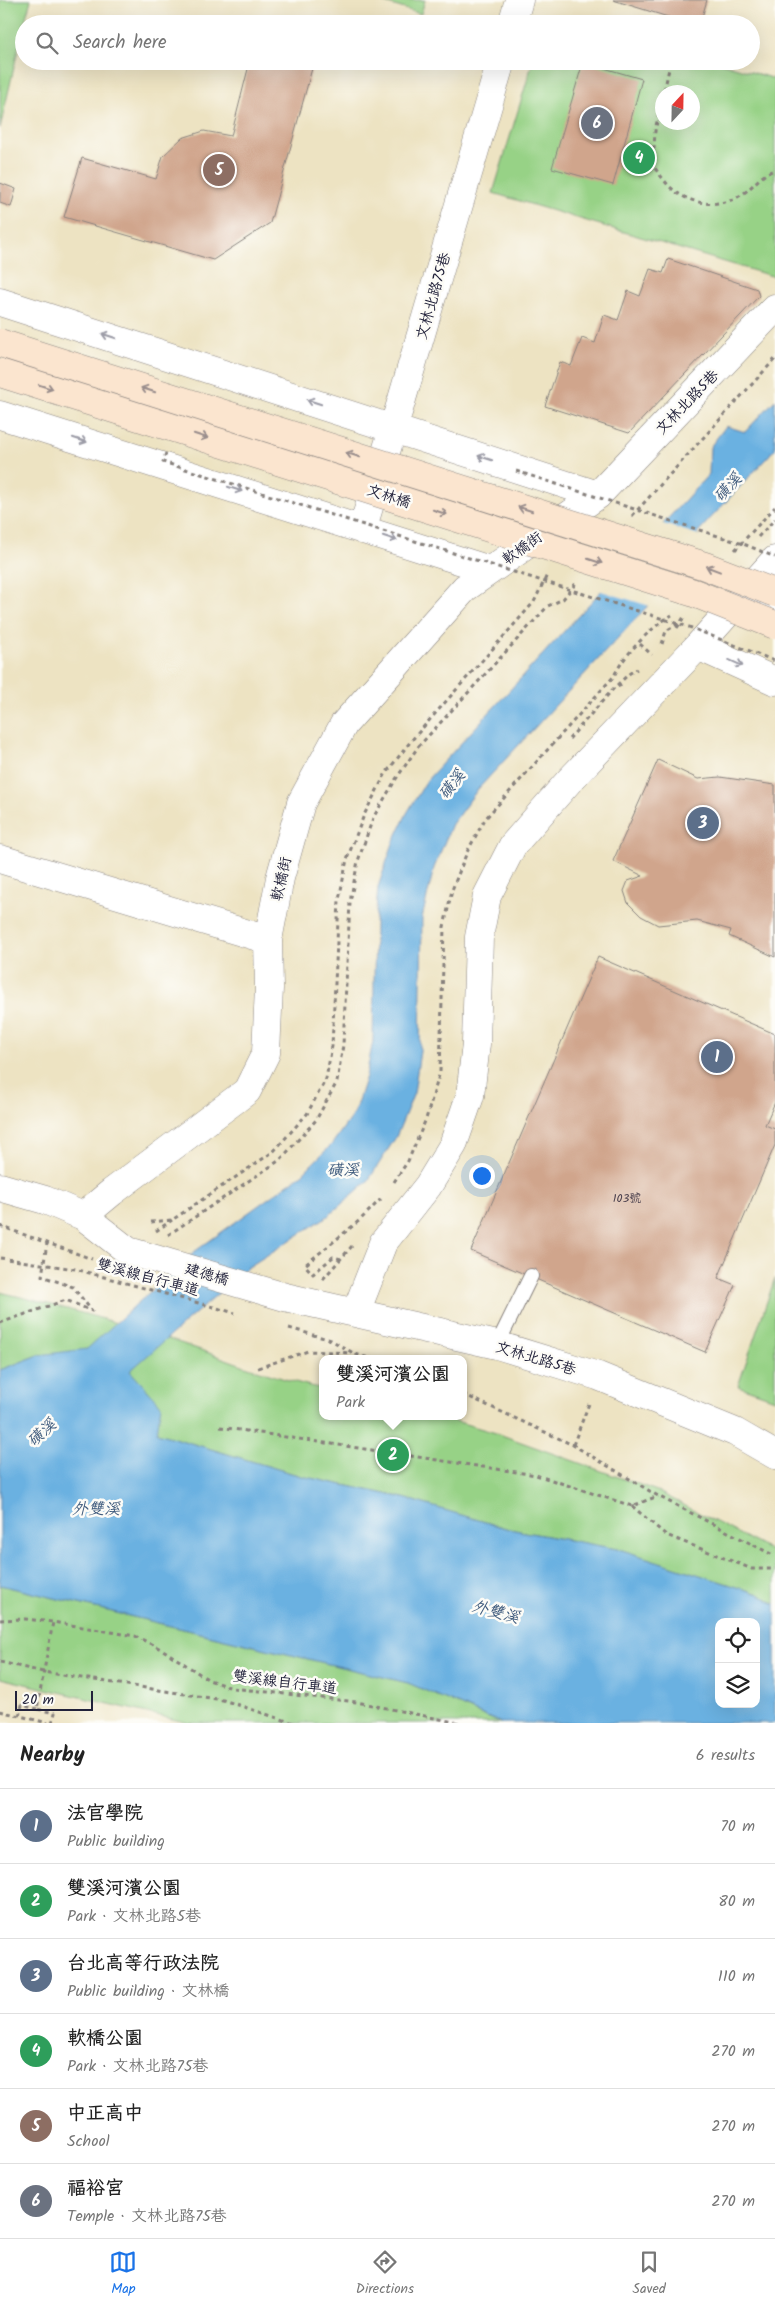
<!DOCTYPE html>
<meta charset="utf-8">
<style>
:root{--surface:#fff;--page:#f2f2f2;--text:#222;--muted:#767676;--line:#e0e0e0;--accent:#1a73e8}
body{margin:0;font-family:Kalam,"LXGW WenKai TC",sans-serif;background:var(--page);color:var(--text)}
.controls{position:absolute;right:15px;bottom:15px;display:grid;overflow:hidden;border-radius:10px;box-shadow:0 5px 20px #0002}
.controls button{width:45px;height:45px;display:grid;place-items:center;padding:0;border:0;border-bottom:1px solid var(--line);background:var(--surface);color:var(--text);font:25px sans-serif}
.compass{position:absolute;left:655px;top:85px;width:45px;height:45px;border-radius:50%;background:var(--surface);box-shadow:0 5px 20px #0002;rotate:22deg}
.scale{position:absolute;left:15px;bottom:12px;width:78px;box-sizing:border-box;padding-left:5px;border:2px solid #22223b;border-top:0;font-size:14px;line-height:18px;white-space:nowrap;color:#22223b;-webkit-text-stroke:4px #fdfcf7;paint-order:stroke}
.you{position:absolute;left:481px;top:1175px;width:18px;height:18px;margin:-12px;border:4px solid #fff;border-radius:50%;background:#1a73e8;box-shadow:0 0 0 8px #1a73e833}
.badge{display:grid;place-items:center;width:32px;height:32px;border-radius:50%;background:var(--accent);color:#fff;font-size:16px;font-weight:700}
.pin{position:absolute;translate:-50% -50%;border:2px solid #fff;box-shadow:0 1px 5px #0006}
.popup{position:absolute;left:319px;top:1355px;width:148px;height:65px;box-sizing:border-box;display:grid;place-content:center;border-radius:10px;background:var(--surface);filter:drop-shadow(0 1px 4px #0005);font-size:16px;white-space:nowrap;color:var(--muted)}
.popup b{font-size:19px;color:var(--text)}
.popup::after{content:'';position:absolute;left:50%;top:100%;margin-left:-10px;border:10px solid transparent;border-top-color:var(--surface)}
.list{margin:0;padding:0;list-style:none}
h2{display:flex;justify-content:space-between;align-items:center;height:65px;margin:0;padding:0 20px;font-size:21px}
h2 small{font-size:16px;font-weight:400;color:var(--muted)}
.list li{display:grid;grid-template-columns:32px 1fr auto;gap:15px;align-items:center;box-sizing:border-box;height:75px;padding:0 20px;border-top:1px solid var(--line)}
.list b{display:block;font-size:19px;white-space:nowrap}
.list p{margin:0;font-size:16px;white-space:nowrap;color:var(--muted)}
.list em{font-size:16px;font-style:normal;color:var(--muted)}
.icon{flex:none;width:28px;height:28px;fill:none;stroke:currentColor;stroke-width:2;stroke-linecap:round;stroke-linejoin:round}
.map{position:relative;flex:none;width:775px;height:1723px;overflow:hidden}
.search{position:absolute;background:var(--surface);box-shadow:0 5px 20px #0002;left:15px;right:15px;top:15px;height:55px;display:flex;align-items:center;gap:12px;box-sizing:border-box;padding:0 18px;border-radius:28px;color:var(--muted);font-size:19px}
.sheet{height:515px;background:var(--surface)}
nav{display:flex;justify-content:space-around;align-items:center;box-sizing:border-box;height:70px;border-top:1px solid var(--line);background:var(--surface);font-size:14px;color:var(--muted)}
nav a{display:grid;justify-items:center;gap:2px}
nav .on{color:var(--accent)}
.map>svg:first-child{display:block}
.green{fill:#97d286;stroke:#5c7a60;fill-rule:evenodd}
.water{fill:#6bb1e1;stroke:#466a8e;fill-rule:evenodd}
.pier{fill:#ede3c2}
.building{fill:#d0a58c}
.lines{fill:none;stroke-linecap:round;stroke-linejoin:round}
.lane-casing{stroke:#88827e;stroke-width:16}
.street-casing{stroke:#88827e;stroke-width:29}
.path{stroke:#88827e;stroke-width:3;stroke-dasharray:4 4;stroke-linecap:butt}
.lane{stroke:#fff;stroke-width:14}
.street{stroke:#fff;stroke-width:28}
.secondary-bridge-casing{stroke:#88827e;stroke-width:29;stroke-linecap:butt}
.path-bridge{stroke:#88827e;stroke-width:3;stroke-dasharray:4 4;stroke-linecap:butt}
.secondary-bridge{stroke:#fbe5cf;stroke-width:28}
.oneway{stroke:#9c9ca7}
.oneway2{stroke:#998d8c}
.labels{text-anchor:middle;stroke-width:5;stroke-linejoin:round;paint-order:stroke}
.number-label{font-size:12px;fill:#4e434f}
.street-label{font-size:15px;fill:#22223b;stroke:#fdfcf7}
.water-label{font-size:16px;font-style:italic;fill:#3f5b7d;stroke:#fdfcf7}
</style>
<div class="map">
<svg width="775" height="1723" viewBox="0 0 775 1723">
<rect width="100%" height="100%" fill="#fdfcf7"/>
<filter id="ink" filterUnits="userSpaceOnUse"><feTurbulence type="fractalNoise" baseFrequency=".02" numOctaves="2"/><feDisplacementMap in="SourceGraphic" scale="10" xChannelSelector="R" yChannelSelector="G"/><feConvolveMatrix kernelMatrix="1 2 1 2 8 2 1 2 1" color-interpolation-filters="sRGB"/></filter>
<filter id="wash" filterUnits="userSpaceOnUse"><feTurbulence type="fractalNoise" baseFrequency=".0096" numOctaves="4" result="noise"/><feDisplacementMap in="SourceGraphic" scale="20" xChannelSelector="R" yChannelSelector="G"/><feGaussianBlur stdDeviation="1.12" result="paint"/><feColorMatrix in="noise" values="0 0 0 0 0 0 0 0 0 0 0 0 0 0 0 0 0 1.4 0 .05"/><feComposite in="paint" operator="in"/></filter>
<g filter="url(#wash)">
<rect width="100%" height="100%" fill="#ede3c2"/>
<path class="green" d="M 0,0 L 31,0 L 24,24 L 0,128 Z
M 375,0 L 425,0 L 421,14 Z
M 533,61 L 714,61 L 775,79 L 775,277 L 493,193 ZM 662,92 L 692,92 L 692,122 L 662,122 Z
M 775,1278 L 775,1399 L 738,1386 Z
M 0,1292 C 55,1305 109,1320 162,1337 C 216,1354 268,1377 323,1389 L 323,1416 L 438,1416 L 496,1433 L 657,1491 L 775,1553 L 775,1604 L 759,1594 L 622,1550 L 509,1529 L 400,1497 L 301,1476 L 157,1433 L 39,1355 L 0,1370 Z
M 0,1585 L 408,1683 L 501,1723 L 189,1723 L 0,1678 Z"/>
<path class="water" d="M 775,400 L 775,449 L 697,533 L 706,543 L 478,789 L 452,824 L 434,868 L 422,918 L 420,1051 L 414,1093 L 396,1137 L 368,1181 L 328,1216 L 247,1268 L 130,1371 L 161,1405 L 157,1433 L 301,1476 L 400,1497 L 509,1529 L 622,1550 L 759,1594 L 775,1604 L 775,1723 L 501,1723 L 408,1683 L 0,1585 L 0,1370 L 39,1355 L 87,1349 L 194,1252 L 302,1174 L 332,1144 L 354,1113 L 366,1076 L 373,1041 L 375,923 L 378,887 L 393,843 L 407,813 L 427,780 L 709,474 L 710,447 L 726,426 L 745,432 ZM 719,1622 L 756,1622 L 756,1704 L 719,1704 Z"/>
<path class="pier" d="M 660,523 L 702,536 L 708,544 L 650,606 L 598,590 Z"/>
<g id="blocks">
<path class="building" d="M 613,0 L 707,0 L 700,24 L 691,24 Z
M 250,61 L 314,61 L 270,223 L 213,260 L 64,217 L 82,158 L 156,179 L 163,156 L 182,138 L 204,131 L 231,136 Z
M 583,62 L 642,79 L 613,185 L 552,168 Z
M 0,183 L 16,189 L 11,207 L 0,203 Z
M 668,259 L 757,289 L 759,296 L 629,433 L 545,406 L 560,362 L 571,366 L 582,338 L 595,343 L 604,315 L 618,320 L 628,291 L 640,296 L 650,269 L 663,273 Z
M 658,760 L 698,779 L 720,777 L 775,785 L 775,957 L 729,936 L 731,930 L 697,921 L 658,925 L 641,916 L 628,903 L 624,891 L 628,881 L 643,876 L 613,861 Z
M 598,957 L 775,1034 L 775,1102 L 765,1125 L 775,1129 L 775,1145 L 718,1278 L 735,1285 L 705,1352 L 471,1251 Z"/>
</g>
</g>
<g filter="url(#ink)">
<use href="#blocks" fill-opacity="0" stroke="#88827e" stroke-width="1"/>
<g class="lines">
<g class="lane-casing">
<path id="lane" d="M 743,596 L 775,609
M 497,1345 L 531,1276"/>
</g>
<g class="street-casing">
<path id="street" d="M 512,24 L 519,0
M 0,302 L 598,495
M 0,415 L 490,570
M 362,530 L 400,406 L 501,61
M 698,646 L 775,681
M 0,859 L 268,940
M 0,1187 L 45,1200 L 83,1216 L 128,1251 L 285,1297 L 497,1345 L 598,1376 L 735,1432 L 775,1455
M 83,1216 L 112,1192 L 247,1091 L 266,1053 L 269,988 L 268,940 L 280,878 L 301,803 L 344,724 L 465,588 L 598,495 L 775,308
M 356,1312 L 383,1243 L 428,1186 L 453,1145 L 470,1096 L 476,1044 L 479,937 L 487,896 L 513,845 L 569,781 L 698,646 L 775,560"/>
</g>
<path class="path" d="M 661,61 L 670,64 L 664,92
M 662,98 L 655,131 L 653,166 C 659,173 664,181 670,187 C 689,205 720,209 741,195 C 754,187 760,174 775,170
M 632,516 L 775,359
M 758,537 L 775,519
M 735,550 L 775,507
M 677,628 L 684,617
M 640,644 L 652,655
M 662,644 L 666,631 L 679,623
M 617,685 L 630,673 L 637,669
M 569,739 L 614,688 L 622,685
M 394,1182 L 408,1161 L 426,1119 L 440,1072 L 444,927 L 452,890 L 467,852 L 485,819 L 614,676 C 623,656 652,626 672,615
M 151,1222 L 172,1220 L 273,1152 L 307,1114 L 326,1079 L 332,1046 L 339,900 L 347,859 L 364,815 L 386,773 L 411,741 L 534,602 L 547,575
M 0,1226 L 92,1259
M 156,1231 L 172,1220
M 168,1235 L 280,1160 L 316,1120 L 337,1082 L 343,1045 L 350,902 L 358,861 L 373,818 L 396,779 L 418,747 L 548,606 L 563,599 L 577,582
M 0,1258 L 75,1269 L 235,1313
M 341,1259 L 333,1257 L 313,1274 L 305,1265 L 360,1220 L 381,1199
M 323,1279 L 352,1246
M 0,1323 L 66,1300 L 92,1311 L 73,1287 L 42,1276 L 47,1243
M 289,1328 L 331,1340 L 355,1354 L 372,1359
M 258,1368 L 308,1351 L 352,1353
M 463,1394 L 573,1445 L 658,1496 L 775,1556
M 220,1427 L 536,1475 L 632,1506 L 658,1496
M 573,1445 L 590,1401
M 632,1506 L 666,1535 L 752,1569 L 775,1569
M 0,1620 L 25,1619 L 53,1622 L 135,1636 L 163,1650 L 209,1680 L 232,1688 L 357,1702 L 459,1723
M 0,1662 L 43,1672 L 223,1700 L 293,1723
M 0,1711 L 48,1723
M 19,1716 L 22,1705 L 37,1709
M 52,1723 L 55,1713 L 37,1709 L 53,1622"/>
<use href="#lane" class="lane"/>
<use href="#street" class="street"/>
<g class="secondary-bridge-casing">
<path id="secondary-bridge" d="M 0,343 L 705,566 L 775,593
M 0,373 L 694,593 L 775,625"/>
</g>
<path class="path-bridge" d="M 166,453 L 163,462 L 689,627 L 775,661
M 516,471 L 746,545 L 775,557"/>
<use href="#secondary-bridge" class="secondary-bridge"/>
</g>
<defs><path id="oneway-shaft" d="M-6 0H5M1.5-3L5.5 0L1.5 3" fill="none" stroke-width="1.6" stroke-linecap="round" stroke-linejoin="round" transform="scale(1.25)"/></defs>
<g class="oneway">
<use href="#oneway-shaft" transform="translate(109 336) rotate(-162)"/>
<use href="#oneway-shaft" transform="translate(314 402) rotate(-162)"/>
<use href="#oneway-shaft" transform="translate(80 440) rotate(18)"/>
<use href="#oneway-shaft" transform="translate(485 458) rotate(-162)"/>
<use href="#oneway-shaft" transform="translate(235 489) rotate(18)"/>
<use href="#oneway-shaft" transform="translate(390 538) rotate(18)"/>
<use href="#oneway-shaft" transform="translate(736 663) rotate(24)"/>
</g>
<g class="oneway2">
<use href="#oneway-shaft" transform="translate(46 387) rotate(18)"/>
<use href="#oneway-shaft" transform="translate(148 390) rotate(-162)"/>
<use href="#oneway-shaft" transform="translate(201 436) rotate(18)"/>
<use href="#oneway-shaft" transform="translate(353 455) rotate(-162)"/>
<use href="#oneway-shaft" transform="translate(525 509) rotate(-162)"/>
<use href="#oneway-shaft" transform="translate(440 512) rotate(18)"/>
<use href="#oneway-shaft" transform="translate(595 561) rotate(18)"/>
<use href="#oneway-shaft" transform="translate(713 569) rotate(-159)"/>
</g>
</g>
<g class="labels">
<g class="number-label">
<text x="627" y="1202">103號</text>
</g>
<g class="street-label">
<text transform="translate(433 296) rotate(-74)" y="5">文林北路75巷</text>
<text transform="translate(687 402) rotate(-46)" y="5">文林北路5巷</text>
<text transform="translate(389 496) rotate(18)" y="5">文林橋</text>
<text transform="translate(522 548) rotate(-35)" y="5">軟橋街</text>
<text transform="translate(281 879) rotate(-77)" y="5">軟橋街</text>
<text transform="translate(207 1274) rotate(16)" y="5">建德橋</text>
<text transform="translate(148 1277) rotate(15)" y="5">雙溪線自行車道</text>
<text transform="translate(536 1358) rotate(17)" y="5">文林北路5巷</text>
<text transform="translate(285 1682) rotate(7)" y="5">雙溪線自行車道</text>
</g>
<g class="water-label">
<text transform="translate(727 487) rotate(-47)" y="6">磺溪</text>
<text transform="translate(451 784) rotate(-52)" y="6">磺溪</text>
<text x="343" y="1175">磺溪</text>
<text transform="translate(41 1432) rotate(-42)" y="6">磺溪</text>
<text x="96" y="1514">外雙溪</text>
<text transform="translate(496 1611) rotate(15)" y="6">外雙溪</text>
</g>
</g>
</svg>
<div class="controls">
<button><svg class="icon" aria-label="locate" viewBox="0 0 24 24"><circle cx="12" cy="12" r="6"/><path d="M12 2v4M12 18v4M2 12h4M18 12h4"/></svg></button>
<button><svg class="icon" aria-label="layers" viewBox="0 0 24 24"><path d="M12 4l9 5-9 5-9-5zM3 14l9 5 9-5"/></svg></button>
</div>
<svg class="compass" viewBox="-18 -18 36 36"><path d="M0-13l5 13h-10z" fill="#e53935"/><path d="M0 13l5-13h-10z" fill="#767676"/></svg>
<div class="scale">20 m</div>
<div class="you"></div>
<div class="pin badge" style="left:717px;top:1057px;background:#5c6f8a">1</div>
<div class="pin badge" style="left:393px;top:1455px;background:#2e9e5b">2</div>
<div class="popup"><b>雙溪河濱公園</b>Park</div>
<div class="pin badge" style="left:703px;top:823px;background:#5c6f8a">3</div>
<div class="pin badge" style="left:639px;top:158px;background:#2e9e5b">4</div>
<div class="pin badge" style="left:219px;top:170px;background:#8d6e63">5</div>
<div class="pin badge" style="left:597px;top:123px;background:#6b7280">6</div>
<div class="search"><svg class="icon" aria-label="search" viewBox="0 0 24 24"><circle cx="10" cy="10" r="6"/><path d="M15 15l6 6"/></svg>Search here</div>
</div>
<section class="sheet">
<h2>Nearby<small>6 results</small></h2>
<ul class="list">
<li><span class="badge" style="background:#5c6f8a">1</span><div><b>法官學院</b><p>Public building</p></div><em>70 m</em></li>
<li><span class="badge" style="background:#2e9e5b">2</span><div><b>雙溪河濱公園</b><p>Park · 文林北路5巷</p></div><em>80 m</em></li>
<li><span class="badge" style="background:#5c6f8a">3</span><div><b>台北高等行政法院</b><p>Public building · 文林橋</p></div><em>110 m</em></li>
<li><span class="badge" style="background:#2e9e5b">4</span><div><b>軟橋公園</b><p>Park · 文林北路75巷</p></div><em>270 m</em></li>
<li><span class="badge" style="background:#8d6e63">5</span><div><b>中正高中</b><p>School</p></div><em>270 m</em></li>
<li><span class="badge" style="background:#6b7280">6</span><div><b>福裕宮</b><p>Temple · 文林北路75巷</p></div><em>270 m</em></li>
</ul>
</section>
<nav>
<a class="on"><svg class="icon" aria-label="map" viewBox="0 0 24 24"><path d="M3 6l6-2 6 2 6-2v14l-6 2-6-2-6 2zM9 4v14M15 6v14"/></svg>Map</a>
<a><svg class="icon" aria-label="directions" viewBox="0 0 24 24"><path d="M12 3l9 9-9 9-9-9zM9 14v-3h6M13 9l2 2-2 2"/></svg>Directions</a>
<a><svg class="icon" aria-label="saved" viewBox="0 0 24 24"><path d="M7 4h10v16l-5-4-5 4z"/></svg>Saved</a>
</nav>
